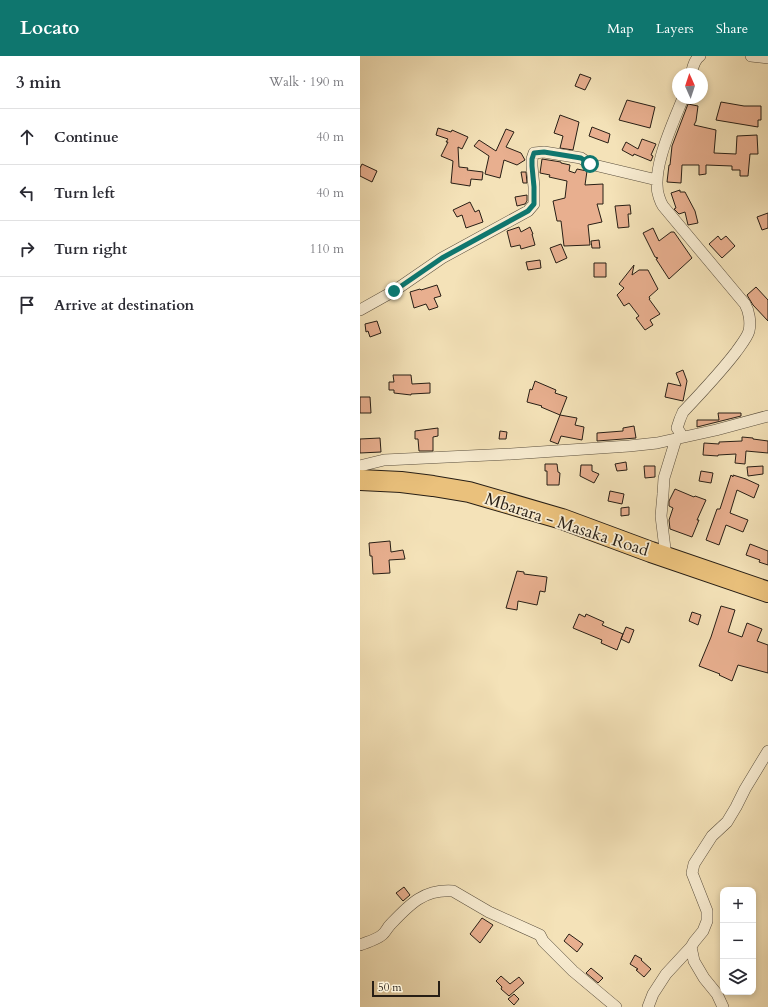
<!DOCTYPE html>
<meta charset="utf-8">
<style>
:root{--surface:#fff;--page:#f2f2f3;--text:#2b2b33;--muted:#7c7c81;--line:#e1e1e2;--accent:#0f766e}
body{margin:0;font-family:Cardo,serif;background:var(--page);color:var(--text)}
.controls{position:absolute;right:12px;bottom:12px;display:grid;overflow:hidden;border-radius:8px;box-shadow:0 2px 6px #0003}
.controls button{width:36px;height:36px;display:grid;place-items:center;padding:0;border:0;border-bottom:1px solid var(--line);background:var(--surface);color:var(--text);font:20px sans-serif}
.compass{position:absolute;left:312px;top:12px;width:36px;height:36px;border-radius:50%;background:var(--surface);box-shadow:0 2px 6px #0003;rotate:357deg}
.scale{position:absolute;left:12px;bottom:10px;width:68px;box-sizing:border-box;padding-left:4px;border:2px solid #271e15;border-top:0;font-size:11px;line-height:14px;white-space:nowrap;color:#271e15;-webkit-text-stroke:3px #f8ecd1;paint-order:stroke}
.stop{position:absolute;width:12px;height:12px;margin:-9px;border:3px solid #0f766e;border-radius:50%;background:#fff}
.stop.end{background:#0f766e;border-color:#fff;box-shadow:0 1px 4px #0008}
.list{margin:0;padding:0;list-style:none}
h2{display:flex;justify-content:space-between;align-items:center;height:52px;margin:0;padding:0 16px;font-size:17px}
h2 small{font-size:13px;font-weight:400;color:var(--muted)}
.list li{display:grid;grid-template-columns:26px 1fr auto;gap:12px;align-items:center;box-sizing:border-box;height:56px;padding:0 16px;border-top:1px solid var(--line)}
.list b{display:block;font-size:15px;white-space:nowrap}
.list em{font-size:13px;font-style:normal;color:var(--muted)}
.icon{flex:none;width:22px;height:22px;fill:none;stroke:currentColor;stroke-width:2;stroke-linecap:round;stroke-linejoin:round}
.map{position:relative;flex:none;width:408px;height:951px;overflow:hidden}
header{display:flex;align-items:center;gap:24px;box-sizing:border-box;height:56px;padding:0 20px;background:var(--accent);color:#fff}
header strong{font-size:19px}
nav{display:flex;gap:22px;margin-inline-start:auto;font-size:14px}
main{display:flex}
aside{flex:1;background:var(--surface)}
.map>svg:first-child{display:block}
.building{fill:#e8af8f;stroke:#271e15}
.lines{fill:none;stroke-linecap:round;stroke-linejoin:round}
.street-casing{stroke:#5a4f3e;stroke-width:12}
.highway-casing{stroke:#271e15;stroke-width:22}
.street{stroke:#f8ecd1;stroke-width:11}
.highway{stroke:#eac17c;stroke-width:20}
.route{stroke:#0f766e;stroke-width:5}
.labels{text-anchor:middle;stroke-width:3.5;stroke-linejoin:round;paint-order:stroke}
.street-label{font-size:17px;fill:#271e15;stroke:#f8ecd1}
</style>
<header>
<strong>Locato</strong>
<nav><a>Map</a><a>Layers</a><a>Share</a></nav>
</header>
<main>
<aside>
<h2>3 min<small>Walk · 190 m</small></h2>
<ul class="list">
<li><svg class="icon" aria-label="ahead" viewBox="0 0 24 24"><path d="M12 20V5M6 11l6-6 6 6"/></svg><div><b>Continue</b></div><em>40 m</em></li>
<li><svg class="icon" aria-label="left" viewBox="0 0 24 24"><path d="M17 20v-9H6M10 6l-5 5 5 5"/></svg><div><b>Turn left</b></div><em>40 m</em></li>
<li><svg class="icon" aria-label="right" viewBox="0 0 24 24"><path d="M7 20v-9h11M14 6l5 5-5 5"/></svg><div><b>Turn right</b></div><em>110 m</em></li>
<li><svg class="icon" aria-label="arrive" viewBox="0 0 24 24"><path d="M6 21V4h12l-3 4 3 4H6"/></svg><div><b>Arrive at destination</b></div></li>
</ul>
</aside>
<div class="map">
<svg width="408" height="951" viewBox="0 0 408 951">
<rect width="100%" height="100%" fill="#f4e2b8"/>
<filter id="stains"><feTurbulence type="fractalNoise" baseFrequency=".005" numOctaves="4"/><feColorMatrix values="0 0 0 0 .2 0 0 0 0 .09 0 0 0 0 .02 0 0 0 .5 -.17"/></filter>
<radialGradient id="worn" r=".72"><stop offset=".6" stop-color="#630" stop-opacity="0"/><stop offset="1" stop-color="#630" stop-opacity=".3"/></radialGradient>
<path class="building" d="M 220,18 L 231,22 L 225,34 L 215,30 Z
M 267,44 L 295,51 L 290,72 L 259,64 Z
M 361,46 L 384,50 L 401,50 L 401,64 L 398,64 L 398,71 L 356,64 Z
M 328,48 L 338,50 L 336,65 L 334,69 L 356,74 L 354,97 L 376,98 L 377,80 L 397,79 L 398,98 L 390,98 L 388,120 L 380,120 L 380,114 L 372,114 L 372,110 L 346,109 L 346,118 L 339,119 L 339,109 L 322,109 L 321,127 L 307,126 L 309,109 L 310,109 L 312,90 Z
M 200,59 L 219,66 L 213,94 L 200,92 L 203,80 L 194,77 Z
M 232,71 L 250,78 L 248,87 L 229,80 Z
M 78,72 L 91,76 L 92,74 L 108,81 L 102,93 L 98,91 L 99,111 L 108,112 L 107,114 L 123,116 L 122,124 L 111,123 L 110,130 L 91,127 L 93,105 L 81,100 L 88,86 L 86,86 L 88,83 L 76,79 Z
M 146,73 L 154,76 L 146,91 L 161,97 L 165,104 L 157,109 L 144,104 L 140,122 L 125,118 L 129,100 L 114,90 L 119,84 L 136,95 Z
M 282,83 L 296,88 L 291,99 L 293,100 L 291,105 L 274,98 L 273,100 L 262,94 L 266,86 L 278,93 Z
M 182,103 L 201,106 L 201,107 L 210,109 L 209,115 L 215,117 L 217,113 L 227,115 L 225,129 L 243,128 L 243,148 L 237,148 L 242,166 L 228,169 L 230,189 L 204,190 L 201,165 L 197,165 L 193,145 L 205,142 L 207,125 L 189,121 L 190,119 L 180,117 Z
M 2,108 L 17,115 L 12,126 L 0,120 L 0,112 Z
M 161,116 L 166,116 L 167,127 L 163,127 Z
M 320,134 L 320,136 L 325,136 L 335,155 L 338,167 L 328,169 L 325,156 L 319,158 L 314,153 L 316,152 L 311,137 Z
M 167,139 L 167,145 L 165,148 L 157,150 L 155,141 Z
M 110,146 L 115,156 L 119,154 L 123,166 L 106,172 L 102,159 L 97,161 L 93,154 Z
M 270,149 L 271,158 L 268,158 L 269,171 L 258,172 L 255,150 Z
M 408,157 L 408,172 L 402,174 L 397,161 Z
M 159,171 L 161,176 L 170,171 L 173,178 L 172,178 L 175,189 L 161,193 L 160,189 L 151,191 L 147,175 Z
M 293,172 L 299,185 L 311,176 L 314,176 L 332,202 L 309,223 L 296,203 L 298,202 L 295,201 L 283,177 Z
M 358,180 L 361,184 L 366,180 L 375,190 L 362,202 L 349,188 Z
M 239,184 L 240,192 L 232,192 L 231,185 Z
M 201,188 L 207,202 L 196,207 L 190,192 Z
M 180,204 L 181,212 L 168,214 L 166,206 Z
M 234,207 L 246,207 L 246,221 L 234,221 Z
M 274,209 L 272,219 L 279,214 L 288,214 L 298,233 L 289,241 L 290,243 L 289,243 L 300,258 L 290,264 L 293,269 L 285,274 L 276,262 L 279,260 L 269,247 L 264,250 L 257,239 L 264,232 L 259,228 Z
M 77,229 L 81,240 L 74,242 L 78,251 L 69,254 L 66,248 L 54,252 L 50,236 L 60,233 L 61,234 Z
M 396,231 L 408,244 L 408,265 L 393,249 L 387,239 Z
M 17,265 L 21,277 L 10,281 L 8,275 L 6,276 L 5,268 Z
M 323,314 L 327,325 L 323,345 L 305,341 L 308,327 L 321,330 L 316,317 Z
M 33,319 L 51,319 L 52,328 L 70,327 L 70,337 L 51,338 L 51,339 L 34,337 L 34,334 L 29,334 L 29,326 L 34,326 Z
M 175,325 L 196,334 L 195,337 L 207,341 L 200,359 L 217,362 L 215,369 L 224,371 L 222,384 L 201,380 L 198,388 L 190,385 L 200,359 L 181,351 L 182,350 L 167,346 L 170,333 L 172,334 Z
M 0,341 L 10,341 L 11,357 L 0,357 Z
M 358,357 L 381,357 L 381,360 L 337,371 L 337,364 L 359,364 Z
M 274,370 L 276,382 L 237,385 L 237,377 L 263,375 L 263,372 Z
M 78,372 L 78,380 L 73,381 L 73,395 L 59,395 L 58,383 L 55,383 L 55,375 Z
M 140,375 L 147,376 L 146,383 L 139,383 Z
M 382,381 L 393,382 L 393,383 L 408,385 L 408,397 L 386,395 L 385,408 L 375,407 L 376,398 L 358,399 L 358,400 L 343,399 L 344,387 L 359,388 L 359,386 L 382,385 Z
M 20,382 L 21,396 L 0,397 L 0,383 Z
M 266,406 L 267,414 L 257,415 L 255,408 Z
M 185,408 L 197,408 L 198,416 L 200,417 L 199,429 L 187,429 L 187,415 L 185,415 Z
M 221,409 L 232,409 L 232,415 L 239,418 L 234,427 L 220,420 Z
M 284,410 L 295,410 L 295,421 L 285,422 Z
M 403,410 L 403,418 L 388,420 L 387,411 Z
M 341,415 L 353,417 L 351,427 L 339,425 Z
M 371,419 L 373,421 L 373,419 L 386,423 L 399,429 L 394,442 L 377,434 L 370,457 L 388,464 L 383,476 L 366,469 L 359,489 L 346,484 L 357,453 L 360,453 Z
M 315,433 L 334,441 L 335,440 L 346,444 L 337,464 L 339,464 L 332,481 L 310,473 L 309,464 L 313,452 L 309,450 L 309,445 Z
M 250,435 L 264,438 L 262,448 L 248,445 Z
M 269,451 L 269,459 L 261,460 L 261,452 Z
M 30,485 L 31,496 L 43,494 L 45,503 L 29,504 L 30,517 L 13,518 L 12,500 L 10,500 L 9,487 Z
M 390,488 L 408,495 L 408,509 L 399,506 L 400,504 L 386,499 Z
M 157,515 L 164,516 L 164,518 L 187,521 L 185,536 L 180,535 L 177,549 L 158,545 L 157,554 L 146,552 Z
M 361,550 L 375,554 L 368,576 L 382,581 L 387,567 L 402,573 L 397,585 L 408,589 L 408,617 L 378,609 L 372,625 L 359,619 L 360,618 L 339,610 L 351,581 Z
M 332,556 L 341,559 L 338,569 L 329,565 Z
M 219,558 L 225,561 L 226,558 L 244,566 L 242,569 L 263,578 L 257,594 L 241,587 L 242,584 L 213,572 Z
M 266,571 L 274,574 L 269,587 L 261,583 Z
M 44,831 L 50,839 L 43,845 L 36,837 Z
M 122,862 L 133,869 L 120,887 L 110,878 Z
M 209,878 L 223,888 L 217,896 L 204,885 Z
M 275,899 L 282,903 L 281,904 L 291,913 L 284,921 L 276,914 L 278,913 L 270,908 Z
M 231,912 L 243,922 L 238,927 L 226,917 Z
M 141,920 L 150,928 L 159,921 L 164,927 L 149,940 L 141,933 L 142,931 L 136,925 Z
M 154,938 L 159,943 L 154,949 L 148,943 Z"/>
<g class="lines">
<g class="street-casing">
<path id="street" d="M 391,0 L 408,2
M 331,18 C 333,11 334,4 340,0
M 323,42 C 313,67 290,115 299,141 C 300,144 301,147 303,150 L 385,248 C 389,255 391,266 389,275 C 387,282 380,290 376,296 C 360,317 341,337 323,356 L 320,363 L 317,372 L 323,381
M 0,254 L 34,235 L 82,202 L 168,155 L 174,148 L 174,131 L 172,110 L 172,103 L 174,97 L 184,96 L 221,102 L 230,108 L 297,124
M 0,410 L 24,404 L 151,398 L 269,390 L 297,387 L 356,374 L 408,360
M 306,501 L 301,460 L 303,438 L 304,422 L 316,383
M 0,889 C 7,886 16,884 22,879 C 26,876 27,872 30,869 C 49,849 63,833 93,835 L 129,856 L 180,879 L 183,885 L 213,915 L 256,951
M 288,951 L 293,938 L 306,918 L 331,891
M 363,951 L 357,938 L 344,922 L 334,905 L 331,891 L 334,886 L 343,875 L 347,865 L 347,855 L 332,817 L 334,808 L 352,780 L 367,766 L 376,751 L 385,733 L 408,695"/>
</g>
<g class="highway-casing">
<path id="highway" d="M 0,424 L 41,426 L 73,430 L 109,436 L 202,463 L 291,496 L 408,536"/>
</g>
<use href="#street" class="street"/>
<use href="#highway" class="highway"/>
</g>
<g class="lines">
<path class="route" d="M 34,235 L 82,202 L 168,155 L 174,148 L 174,131 L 172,110 L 172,103 L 174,97 L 184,96 L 221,102 L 230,108"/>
</g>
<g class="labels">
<g class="street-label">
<text transform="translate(207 468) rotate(18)" y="6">Mbarara - Masaka Road</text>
</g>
</g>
<rect width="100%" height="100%" filter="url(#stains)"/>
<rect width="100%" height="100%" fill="url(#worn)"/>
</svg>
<div class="controls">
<button>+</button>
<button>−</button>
<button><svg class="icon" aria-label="layers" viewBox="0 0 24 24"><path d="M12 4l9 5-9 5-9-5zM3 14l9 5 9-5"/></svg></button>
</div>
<svg class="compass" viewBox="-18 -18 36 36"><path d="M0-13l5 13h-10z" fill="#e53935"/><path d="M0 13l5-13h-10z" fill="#7c7c81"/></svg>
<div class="scale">50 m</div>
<div class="stop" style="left:230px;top:108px"></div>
<div class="stop end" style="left:34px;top:235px"></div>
</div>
</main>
